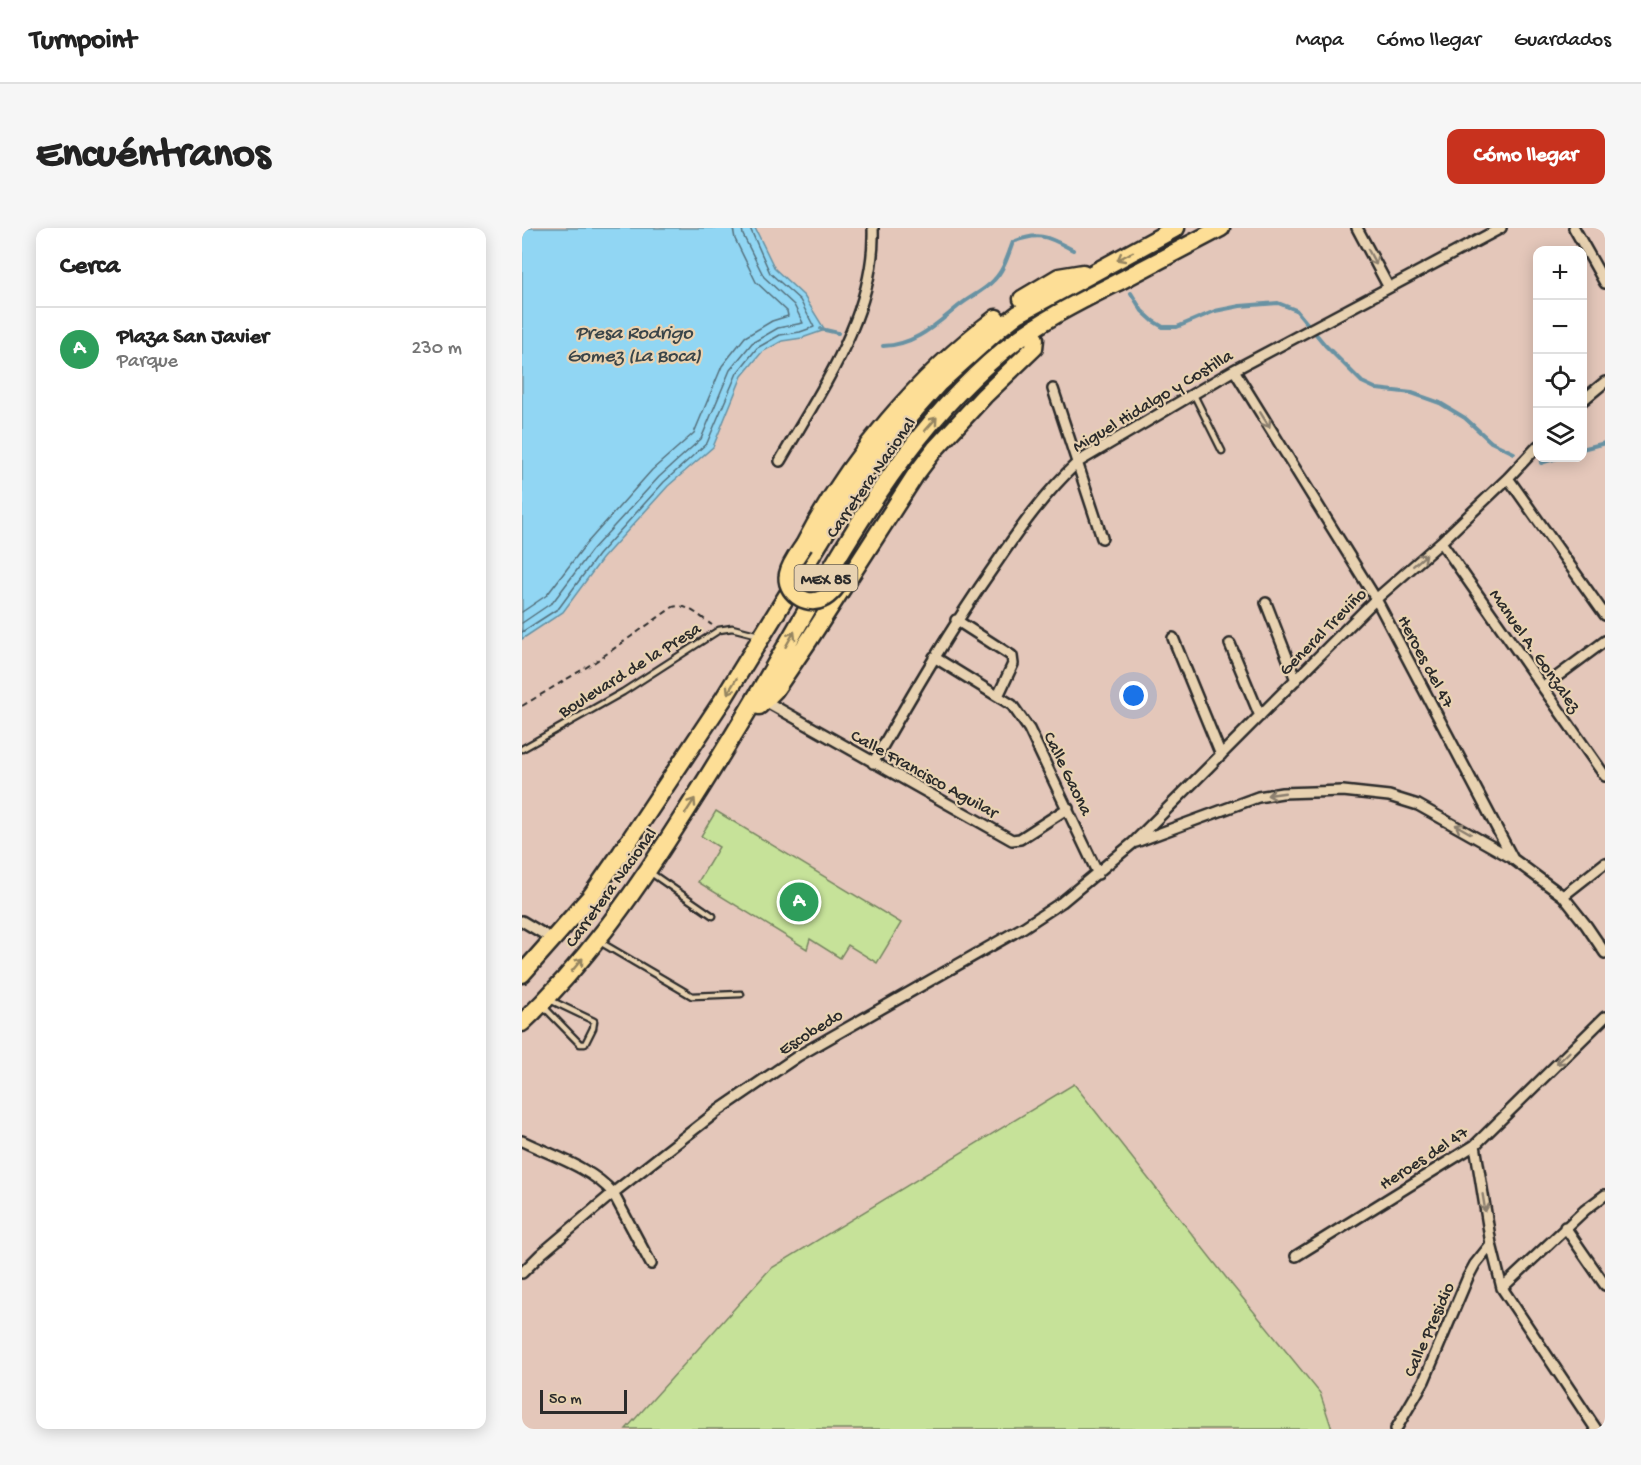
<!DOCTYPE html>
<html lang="es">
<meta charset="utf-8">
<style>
:root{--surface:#fff;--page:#f6f6f6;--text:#222;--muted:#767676;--line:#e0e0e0;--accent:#c8321e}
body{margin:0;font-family:"Gochi Hand",sans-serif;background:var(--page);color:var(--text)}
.controls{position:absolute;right:18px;top:18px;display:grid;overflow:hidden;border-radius:12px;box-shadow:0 3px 15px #0003}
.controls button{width:54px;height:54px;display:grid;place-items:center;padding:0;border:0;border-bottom:2px solid var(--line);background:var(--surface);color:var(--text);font:30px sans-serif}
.scale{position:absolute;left:18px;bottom:15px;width:87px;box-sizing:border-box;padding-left:6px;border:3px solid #2b2b2b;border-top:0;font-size:16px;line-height:21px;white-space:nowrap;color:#2b2b2b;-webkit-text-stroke:4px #e8d2b1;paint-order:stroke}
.you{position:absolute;left:612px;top:468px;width:21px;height:21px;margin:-15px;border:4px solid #fff;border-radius:50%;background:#1a73e8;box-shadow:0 0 0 9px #1a73e833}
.badge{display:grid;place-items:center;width:39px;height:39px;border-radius:50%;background:var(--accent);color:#fff;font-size:20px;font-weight:700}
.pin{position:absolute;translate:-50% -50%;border:3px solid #fff;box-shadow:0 2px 6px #0006}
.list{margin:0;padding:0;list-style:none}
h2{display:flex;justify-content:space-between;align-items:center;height:78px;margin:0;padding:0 24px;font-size:26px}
h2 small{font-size:20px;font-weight:400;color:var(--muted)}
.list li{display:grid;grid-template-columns:39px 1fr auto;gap:18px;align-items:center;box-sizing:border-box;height:84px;padding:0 24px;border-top:2px solid var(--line)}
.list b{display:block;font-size:22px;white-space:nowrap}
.list p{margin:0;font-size:20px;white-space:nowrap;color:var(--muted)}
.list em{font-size:20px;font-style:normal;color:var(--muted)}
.icon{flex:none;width:33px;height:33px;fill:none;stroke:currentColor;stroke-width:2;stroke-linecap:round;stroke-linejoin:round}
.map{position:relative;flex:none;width:1083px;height:1201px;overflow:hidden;border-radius:12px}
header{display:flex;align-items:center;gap:36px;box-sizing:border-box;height:84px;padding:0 30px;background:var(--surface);border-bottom:2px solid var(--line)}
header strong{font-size:28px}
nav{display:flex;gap:33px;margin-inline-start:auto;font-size:21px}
.intro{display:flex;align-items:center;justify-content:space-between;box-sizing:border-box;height:144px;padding:0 36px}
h1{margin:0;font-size:42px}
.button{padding:15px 27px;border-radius:12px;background:var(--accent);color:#fff;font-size:21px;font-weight:700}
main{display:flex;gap:36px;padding:0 36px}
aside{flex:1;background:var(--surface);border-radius:12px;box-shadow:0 3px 15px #0003}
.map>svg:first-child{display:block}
.green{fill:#c6e299;stroke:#788662;stroke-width:1.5}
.water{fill:#91d6f3;stroke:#6892a3;stroke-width:1.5}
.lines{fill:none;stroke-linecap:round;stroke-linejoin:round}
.shore{stroke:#546f7b;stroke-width:1.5}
.stream{stroke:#6892a3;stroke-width:4}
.lane-casing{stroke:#2b2b2b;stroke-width:9}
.street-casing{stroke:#2b2b2b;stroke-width:14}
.highway-casing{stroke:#2b2b2b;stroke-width:21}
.path{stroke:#2b2b2b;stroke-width:2;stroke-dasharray:6 4.5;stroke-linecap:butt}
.lane{stroke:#e8d2b1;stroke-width:4.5}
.street{stroke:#e8d2b1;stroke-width:9}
.highway{stroke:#fdde96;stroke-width:16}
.highway-bridge-casing{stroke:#2b2b2b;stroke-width:21;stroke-linecap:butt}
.highway-bridge{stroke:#fdde96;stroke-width:16}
.oneway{stroke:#948460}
.oneway2{stroke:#8a7e6e}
.labels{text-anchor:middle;stroke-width:4.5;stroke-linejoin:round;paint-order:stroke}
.shield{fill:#e8d2b1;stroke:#645d53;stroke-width:1.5}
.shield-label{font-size:16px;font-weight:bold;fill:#2b2b2b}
.street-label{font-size:18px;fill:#2b2b2b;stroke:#e8d2b1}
.water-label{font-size:20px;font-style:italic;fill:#3a4549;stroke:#e8d2b1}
</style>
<header>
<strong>Turnpoint</strong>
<nav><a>Mapa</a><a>Cómo llegar</a><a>Guardados</a></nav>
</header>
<div class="intro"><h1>Encuéntranos</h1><a class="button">Cómo llegar</a></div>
<main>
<aside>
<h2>Cerca<small></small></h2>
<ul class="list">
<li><span class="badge" style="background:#2e9e5b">A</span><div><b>Plaza San Javier</b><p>Parque</p></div><em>230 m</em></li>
</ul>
</aside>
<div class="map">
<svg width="1083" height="1201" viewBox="0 0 1083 1201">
<rect width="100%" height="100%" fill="#e4c7ba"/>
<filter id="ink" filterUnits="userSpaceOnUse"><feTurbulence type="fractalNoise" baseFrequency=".0167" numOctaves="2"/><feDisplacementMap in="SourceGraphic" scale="12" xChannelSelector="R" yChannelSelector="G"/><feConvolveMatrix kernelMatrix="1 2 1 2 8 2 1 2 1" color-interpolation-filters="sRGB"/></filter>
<g filter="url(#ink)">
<path class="green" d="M 194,583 L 379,695 L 355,735 L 326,717 L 318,730 L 288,711 L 285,721 L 176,654 L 197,619 L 179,608 Z
M 552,856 L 706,1052 L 798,1165 L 810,1201 L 104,1201 L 248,1041 Z"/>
<path class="water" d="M 0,0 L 233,0 L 253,41 L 282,68 L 303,102 L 280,110 L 260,113 L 240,124 L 220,148 L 191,219 L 146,258 L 80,331 L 41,384 L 0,411 Z"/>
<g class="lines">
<path class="shore" d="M 0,384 L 25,367 L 64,316 L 130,242 L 172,205 L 200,138 L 223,109 L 250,93 L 266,88 L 265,83 L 234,54 L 213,11 L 211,0
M 0,395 L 31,374 L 70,322 L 137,249 L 179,211 L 208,142 L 230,115 L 256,100 L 281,95 L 272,77 L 242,49 L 221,7 L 220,0
M 0,404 L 37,380 L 76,327 L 142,254 L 185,215 L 215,145 L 235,120 L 258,107 L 278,104 L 292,99 L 278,72 L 248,45 L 228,0"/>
<path class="stream" d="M 609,65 L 620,83 L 631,93 L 641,99 L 655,99 L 693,83 L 718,78 L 756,75 L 774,82 L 803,117 L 840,154 L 855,161 L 890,165 L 918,175 L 943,190 L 969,214 L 992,225
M 299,101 L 316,105
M 361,118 C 394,117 414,96 438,77 C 449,68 462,63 472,52 C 482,42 486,27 491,14 C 519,3 526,9 551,22
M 1060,221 L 1083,215
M 1019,235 L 1035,230"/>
<g class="lane-casing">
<path id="lane" d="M 672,167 L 700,223
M 0,521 L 101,464 L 197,402 L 210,400 L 237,407
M 129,645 L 191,688
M 78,714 L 170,768 L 219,766
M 22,779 L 58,816 L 63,816 L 71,800 L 72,793 L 28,772"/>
</g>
<g class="street-casing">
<path id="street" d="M 835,0 L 866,58
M 1052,0 L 1083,55
M 712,142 L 854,371 L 991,631 L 1041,668 L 1064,697 L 1083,725
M 531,161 L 580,310
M 1060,173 L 1083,154
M 258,233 C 299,162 354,85 351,0
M 986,250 L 1083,387
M 919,314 L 1083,548
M 744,375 L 774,452
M 434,392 L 490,428 L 491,436 L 476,468
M 651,410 L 699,527
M 708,416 L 738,488
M 412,429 L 490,477 L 507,501 L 576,646
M 1021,459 L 1083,413
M 243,473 L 490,612 L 498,611 L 546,580
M 351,535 C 390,467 428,401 473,337 C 498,300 523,265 556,234 L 712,142 L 979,0
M 614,614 L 736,569 L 760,565 L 821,563 L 867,568 L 896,577 L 990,630
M 1041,668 L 1083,635
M 0,693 L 32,712
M 0,913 C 29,927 70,940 91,965 L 129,1036
M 953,917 L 969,1016 L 980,1060 L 1074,1201
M 1043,999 L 1083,1057
M 774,1028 L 953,917 L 1083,789
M 0,1045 L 19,1026 L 91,965 L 197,882 L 276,828 L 502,699 L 540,674 L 611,615 L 854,371 L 919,314 L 986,250 L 1016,218
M 980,1060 L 1063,982 L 1083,967
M 874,1201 L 902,1153 L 946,1049 L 953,1036 L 969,1016"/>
</g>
<g class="highway-casing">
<path id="highway" d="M 500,71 L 537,49 L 561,45
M 282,317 C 327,230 396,149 474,90
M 237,478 L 253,462 L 287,412 L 394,246 L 413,221 L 462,168 L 512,120 L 513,111
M 0,746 L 69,668 L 99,625 L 202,470 L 328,265 L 348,236 L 369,209 L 417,155 L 478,100 L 496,86 L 654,0
M 0,795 C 61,737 109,670 154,599 C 196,534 236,467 275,399 C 333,299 391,197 482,122 C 517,93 558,73 598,53 C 632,35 665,18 699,0"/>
</g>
<path class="path" d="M 0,478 L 73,434 L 151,379 C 166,375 178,389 190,397"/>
<use href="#lane" class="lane"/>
<use href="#street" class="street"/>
<use href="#highway" class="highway"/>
<g class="highway-bridge-casing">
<path id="highway-bridge" d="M 282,317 C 276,326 268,336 266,346 C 262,363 284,379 300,371 C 311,366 318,353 325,343"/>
</g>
<use href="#highway-bridge" class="highway-bridge"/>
</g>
<defs><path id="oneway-shaft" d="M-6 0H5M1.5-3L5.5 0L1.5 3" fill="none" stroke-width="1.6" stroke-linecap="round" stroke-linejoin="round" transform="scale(1.5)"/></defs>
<g class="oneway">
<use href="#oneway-shaft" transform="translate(603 28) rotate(152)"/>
<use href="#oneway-shaft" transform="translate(409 196) rotate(-49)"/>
<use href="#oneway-shaft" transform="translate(268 411) rotate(-60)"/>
<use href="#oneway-shaft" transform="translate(210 458) rotate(121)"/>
<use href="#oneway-shaft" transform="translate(168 578) rotate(-57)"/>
<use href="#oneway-shaft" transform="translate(55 737) rotate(-50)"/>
</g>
<g class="oneway2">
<use href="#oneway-shaft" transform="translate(850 29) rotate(62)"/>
<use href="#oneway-shaft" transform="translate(743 192) rotate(58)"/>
<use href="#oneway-shaft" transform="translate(898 332) rotate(-41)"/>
<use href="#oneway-shaft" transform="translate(754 566) rotate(172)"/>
<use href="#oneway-shaft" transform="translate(941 601) rotate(-150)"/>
<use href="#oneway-shaft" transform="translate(1041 830) rotate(136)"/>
<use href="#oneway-shaft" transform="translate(962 975) rotate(81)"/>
</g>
</g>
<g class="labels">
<rect class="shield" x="272.5" y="337" width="63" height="26" rx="4.5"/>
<g class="shield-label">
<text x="304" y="356">MEX 85</text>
</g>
<g class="street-label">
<text transform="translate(630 172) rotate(-31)" y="6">Miguel Hidalgo y Costilla</text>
<text transform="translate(348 249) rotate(-55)" y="6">Carretera Nacional</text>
<text transform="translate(800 403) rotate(-45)" y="6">General Treviño</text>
<text transform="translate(1014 422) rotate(55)" y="6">Manuel A. Gonzalez</text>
<text transform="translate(905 433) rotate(62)" y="6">Heroes del 47</text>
<text transform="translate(107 441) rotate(-32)" y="6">Boulevard de la Presa</text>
<text transform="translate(403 545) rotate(29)" y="6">Calle Francisco Aguilar</text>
<text transform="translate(547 545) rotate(64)" y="6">Calle Gaona</text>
<text transform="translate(88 659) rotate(-54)" y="6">Carretera Nacional</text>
<text transform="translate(288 803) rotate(-32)" y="6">Escobedo</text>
<text transform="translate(901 929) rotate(-33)" y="6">Heroes del 47</text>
<text transform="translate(906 1101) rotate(-66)" y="6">Calle Presidio</text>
</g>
<g class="water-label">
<text x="112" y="110">Presa Rodrigo<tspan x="112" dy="23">Gomez (La Boca)</tspan></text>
</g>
</g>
</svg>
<div class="controls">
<button>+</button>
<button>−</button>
<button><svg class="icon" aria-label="locate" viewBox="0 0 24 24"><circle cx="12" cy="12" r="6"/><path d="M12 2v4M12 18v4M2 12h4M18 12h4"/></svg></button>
<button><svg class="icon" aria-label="layers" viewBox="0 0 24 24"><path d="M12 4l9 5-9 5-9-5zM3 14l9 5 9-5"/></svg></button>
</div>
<div class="scale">50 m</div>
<div class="you"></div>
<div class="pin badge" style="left:277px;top:674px;background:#2e9e5b">A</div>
</div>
</main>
